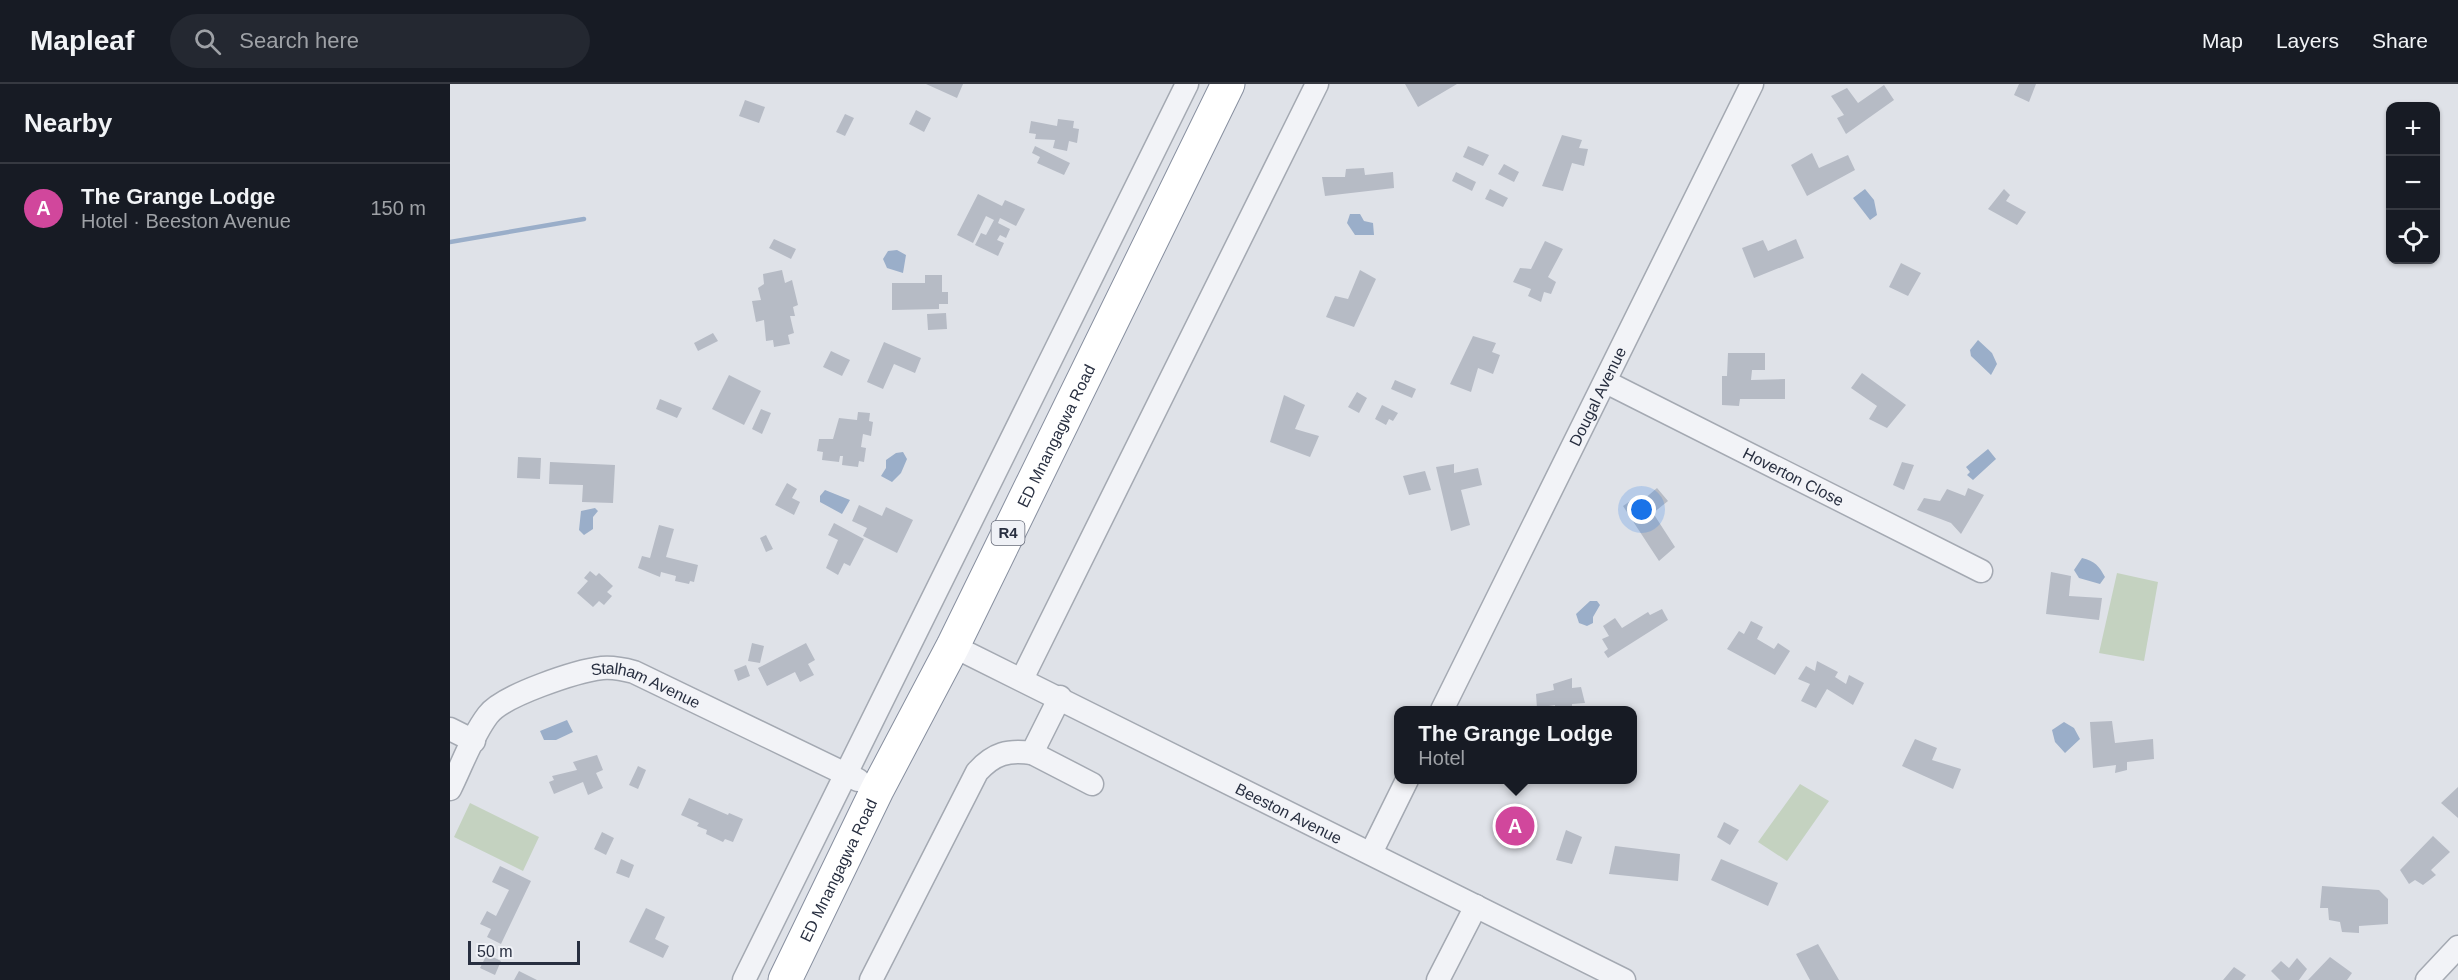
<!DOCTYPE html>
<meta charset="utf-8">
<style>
:root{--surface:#171b24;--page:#242831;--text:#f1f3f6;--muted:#9ea1a6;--line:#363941;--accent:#db2777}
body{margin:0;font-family:Helvetica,sans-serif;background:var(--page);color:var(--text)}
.controls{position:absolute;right:18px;top:18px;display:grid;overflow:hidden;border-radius:12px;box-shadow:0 2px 4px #0004}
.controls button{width:54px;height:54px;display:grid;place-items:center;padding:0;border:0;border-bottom:2px solid var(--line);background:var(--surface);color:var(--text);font:30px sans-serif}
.scale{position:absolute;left:18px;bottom:15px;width:112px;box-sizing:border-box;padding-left:6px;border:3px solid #282f40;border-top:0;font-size:16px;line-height:21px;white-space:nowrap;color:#282f40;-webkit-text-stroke:4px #eff1f6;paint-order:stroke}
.you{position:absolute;left:1192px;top:426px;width:21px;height:21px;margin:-15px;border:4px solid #fff;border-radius:50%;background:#1a73e8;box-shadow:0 0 0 9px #1a73e833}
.badge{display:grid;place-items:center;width:39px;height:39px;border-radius:50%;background:var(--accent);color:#fff;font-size:20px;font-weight:700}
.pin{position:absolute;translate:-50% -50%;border:3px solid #fff;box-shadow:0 2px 6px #0006}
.popup{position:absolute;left:944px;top:622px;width:243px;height:78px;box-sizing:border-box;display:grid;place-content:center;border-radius:12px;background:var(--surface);filter:drop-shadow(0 2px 4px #0005);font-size:20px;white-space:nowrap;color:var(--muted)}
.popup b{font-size:22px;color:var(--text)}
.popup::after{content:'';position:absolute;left:50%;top:100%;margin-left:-12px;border:12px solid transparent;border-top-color:var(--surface)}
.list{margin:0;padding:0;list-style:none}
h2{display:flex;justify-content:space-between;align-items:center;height:78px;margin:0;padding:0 24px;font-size:26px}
h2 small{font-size:20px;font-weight:400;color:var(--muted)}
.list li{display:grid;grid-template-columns:39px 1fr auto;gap:18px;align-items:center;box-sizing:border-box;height:90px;padding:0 24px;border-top:2px solid var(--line)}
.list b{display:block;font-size:22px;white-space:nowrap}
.list p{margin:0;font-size:20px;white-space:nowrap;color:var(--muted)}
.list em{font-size:20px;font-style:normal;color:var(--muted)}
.icon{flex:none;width:33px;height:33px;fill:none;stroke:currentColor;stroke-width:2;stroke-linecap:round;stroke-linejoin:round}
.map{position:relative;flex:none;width:2008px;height:896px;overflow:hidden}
header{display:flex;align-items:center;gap:36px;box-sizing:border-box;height:84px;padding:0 30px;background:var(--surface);border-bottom:2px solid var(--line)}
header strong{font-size:28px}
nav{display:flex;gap:33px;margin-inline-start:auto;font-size:21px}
.search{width:420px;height:54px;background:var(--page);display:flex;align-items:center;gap:15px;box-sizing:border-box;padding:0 21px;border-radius:33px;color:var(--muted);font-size:22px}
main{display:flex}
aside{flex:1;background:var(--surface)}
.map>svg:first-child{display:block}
.green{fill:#c4d2c0}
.water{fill:#9aaec9}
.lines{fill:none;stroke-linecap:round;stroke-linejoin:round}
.stream{stroke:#9aaec9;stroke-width:4.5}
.building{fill:#b6bbc5}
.minor-casing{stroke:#a4a9b2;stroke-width:25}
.highway-casing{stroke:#878f9f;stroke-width:35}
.minor{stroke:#f2f3f7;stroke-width:22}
.highway{stroke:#fff;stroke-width:33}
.labels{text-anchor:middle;stroke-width:5;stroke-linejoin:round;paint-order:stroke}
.shield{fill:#eff1f6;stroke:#646977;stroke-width:1.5}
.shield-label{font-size:15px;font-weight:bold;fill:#282f40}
.street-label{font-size:16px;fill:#282f40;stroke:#eff1f6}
</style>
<header>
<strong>Mapleaf</strong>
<div class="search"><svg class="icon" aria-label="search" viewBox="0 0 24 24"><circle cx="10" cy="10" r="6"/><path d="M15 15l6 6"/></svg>Search here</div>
<nav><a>Map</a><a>Layers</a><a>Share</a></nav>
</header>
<main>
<aside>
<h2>Nearby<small></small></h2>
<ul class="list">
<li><span class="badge" style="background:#d1479c">A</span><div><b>The Grange Lodge</b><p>Hotel · Beeston Avenue</p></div><em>150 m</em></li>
</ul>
</aside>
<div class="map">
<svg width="2008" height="896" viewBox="0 0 2008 896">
<rect width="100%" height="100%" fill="#dfe2e8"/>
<path class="green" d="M 1667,489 L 1708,498 L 1694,577 L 1649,569 Z
M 1350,700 L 1379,717 L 1337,777 L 1308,758 Z
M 20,719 L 89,753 L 73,787 L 4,753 Z"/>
<path class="water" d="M 1415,105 L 1424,116 L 1427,131 L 1420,136 L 1403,114 Z
M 900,130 L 910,130 L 914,137 L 923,139 L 924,151 L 905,151 L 897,139 Z
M 447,166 L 456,171 L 453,189 L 437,184 L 433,175 L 438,167 Z
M 1528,256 L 1542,269 L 1547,280 L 1541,291 L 1521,272 L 1520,266 Z
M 1538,365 L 1546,375 L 1523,396 L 1517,391 L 1520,388 L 1516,383 Z
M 453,368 L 457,375 L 451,389 L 442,398 L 431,392 L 436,384 L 436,376 L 446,369 Z
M 375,406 L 400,416 L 392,430 L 370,418 L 370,412 Z
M 145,424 L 148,427 L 143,433 L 143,445 L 134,451 L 129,446 L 131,427 Z
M 1632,474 C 1645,477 1649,482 1655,493 L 1650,500 L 1629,494 L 1624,486 Z
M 1140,517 L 1147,517 L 1150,521 L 1143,533 L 1143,539 L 1137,542 L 1129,539 L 1126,530 Z
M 117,636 L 123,648 L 106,656 L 94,656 L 90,647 Z
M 1614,638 L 1624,644 L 1630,655 L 1615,669 L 1605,658 L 1602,646 Z"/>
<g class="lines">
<path class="stream" d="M 0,158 L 134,135"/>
</g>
<path class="building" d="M 476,0 L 513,0 L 507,14 Z
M 955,0 L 1007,0 L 968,23 Z
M 1569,0 L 1586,0 L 1579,18 L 1564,11 Z
M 1434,1 L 1444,16 L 1396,50 L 1387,34 L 1394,31 L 1381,12 L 1397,4 L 1408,19 Z
M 295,16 L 315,23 L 309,39 L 289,32 Z
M 466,26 L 481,34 L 474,48 L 459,40 Z
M 395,30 L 404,34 L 395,52 L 386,48 Z
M 608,35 L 624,37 L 623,44 L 629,45 L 627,59 L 619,57 L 617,67 L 603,64 L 605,56 L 585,55 L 586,50 L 579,49 L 581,37 L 607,42 Z
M 1112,51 L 1132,56 L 1129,64 L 1138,65 L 1134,82 L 1122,79 L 1113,107 L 1092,102 Z
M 585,62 L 620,79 L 614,91 L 587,79 L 590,73 L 582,69 Z
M 1018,62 L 1039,71 L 1033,82 L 1013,73 Z
M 1362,69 L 1369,84 L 1398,71 L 1405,86 L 1357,112 L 1341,81 Z
M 1054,80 L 1069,88 L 1064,98 L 1048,90 Z
M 914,84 L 915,91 L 943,88 L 944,104 L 875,112 L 872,93 L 895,93 L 896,85 Z
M 1006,88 L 1026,98 L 1022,107 L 1002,97 Z
M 1040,105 L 1058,114 L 1053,123 L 1035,115 Z
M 1554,105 L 1560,111 L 1556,117 L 1576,128 L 1567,141 L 1538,125 Z
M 528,110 L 552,122 L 555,116 L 575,125 L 566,142 L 550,134 L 548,139 L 560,145 L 556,154 L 550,151 L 547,156 L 554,159 L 548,172 L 525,161 L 531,149 L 536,151 L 544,136 L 536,132 L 523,159 L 507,151 Z
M 324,155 L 346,165 L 341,175 L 319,164 Z
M 1346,155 L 1354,174 L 1304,194 L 1292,164 L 1313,156 L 1318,167 Z
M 1095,157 L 1113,165 L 1098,193 L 1106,198 L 1101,210 L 1094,208 L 1091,218 L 1078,212 L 1081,205 L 1063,198 L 1070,184 L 1081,185 Z
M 1451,179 L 1471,189 L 1458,212 L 1439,203 Z
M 332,186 L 335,199 L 342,196 L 348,221 L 343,223 L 345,232 L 340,232 L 344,249 L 338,251 L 340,260 L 324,263 L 323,256 L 316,257 L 314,236 L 306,238 L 302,217 L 311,216 L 308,204 L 314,200 L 313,190 Z
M 910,186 L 926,195 L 904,243 L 876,233 L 885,212 L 898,215 Z
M 475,191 L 492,191 L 492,208 L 498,208 L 498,220 L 489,220 L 489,225 L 442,226 L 442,199 L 475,199 Z
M 496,229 L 497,245 L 478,246 L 477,230 Z
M 263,249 L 268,257 L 248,267 L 244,259 Z
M 1023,252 L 1046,259 L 1042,268 L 1050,271 L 1043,290 L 1028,284 L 1021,308 L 1000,300 Z
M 434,258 L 471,274 L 465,289 L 444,280 L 433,305 L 417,298 Z
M 381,267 L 400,276 L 392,292 L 373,283 Z
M 1278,269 L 1315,269 L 1315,286 L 1302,286 L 1301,296 L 1335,295 L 1335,315 L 1290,315 L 1289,322 L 1272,321 L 1272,292 L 1277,292 Z
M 1412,289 L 1456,321 L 1437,344 L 1419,335 L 1427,322 L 1401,304 Z
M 279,291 L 311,307 L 294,341 L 262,325 Z
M 945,296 L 966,305 L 962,314 L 941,305 Z
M 907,308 L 917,314 L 909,329 L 898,323 Z
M 834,311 L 855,321 L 845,345 L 869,352 L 860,373 L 820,358 Z
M 210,315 L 232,324 L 227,334 L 206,325 Z
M 932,321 L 948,329 L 943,337 L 939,335 L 936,341 L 925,335 Z
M 311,325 L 321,329 L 312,350 L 302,345 Z
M 408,328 L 420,329 L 419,337 L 423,338 L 421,352 L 413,350 L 411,363 L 416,364 L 414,378 L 409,377 L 408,383 L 392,381 L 393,372 L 390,372 L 389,378 L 372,376 L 373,368 L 367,367 L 369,355 L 383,355 L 389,334 L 407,336 Z
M 68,373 L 91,374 L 90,395 L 67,394 Z
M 100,378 L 165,381 L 163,419 L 132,418 L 133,401 L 99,400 Z
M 1452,378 L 1464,381 L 1454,406 L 1443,401 Z
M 1004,380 L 1004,389 L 1028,384 L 1032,401 L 1011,406 L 1020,441 L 1001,447 L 986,383 Z
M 975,387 L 981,406 L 959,411 L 953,392 Z
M 337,399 L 347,405 L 342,414 L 350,418 L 344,431 L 325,421 Z
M 1207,404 L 1218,417 L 1203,429 L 1225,463 L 1209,477 L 1173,422 L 1189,411 L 1193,416 Z
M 1518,404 L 1534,411 L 1511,450 L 1501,439 L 1467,426 L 1474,414 L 1490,417 L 1497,405 L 1515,412 Z
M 409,421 L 432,432 L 436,423 L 463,436 L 447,469 L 413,452 L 417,444 L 402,437 Z
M 384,439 L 414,455 L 400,482 L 394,479 L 388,491 L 376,484 L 388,456 L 378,451 Z
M 209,441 L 224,445 L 216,473 L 248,481 L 244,498 L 240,497 L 239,500 L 225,497 L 226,492 L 211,488 L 210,493 L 188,484 L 192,472 L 200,474 Z
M 316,451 L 323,465 L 316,468 L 310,454 Z
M 140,487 L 146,492 L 149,489 L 163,502 L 157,508 L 162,512 L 154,521 L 149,517 L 143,523 L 127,509 L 138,497 L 134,494 Z
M 1601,488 L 1621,492 L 1619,512 L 1652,514 L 1649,536 L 1596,530 Z
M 1212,525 L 1218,536 L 1158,574 L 1154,568 L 1158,565 L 1152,555 L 1159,552 L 1153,542 L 1165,534 L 1172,544 L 1198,528 L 1200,531 Z
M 1301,537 L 1313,543 L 1307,555 L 1324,565 L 1328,559 L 1340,567 L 1325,591 L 1277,565 L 1289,547 L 1294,550 Z
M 302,559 L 314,562 L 310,579 L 298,577 Z
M 356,559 L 365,576 L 358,580 L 364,591 L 350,598 L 345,588 L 317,602 L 308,584 Z
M 1367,577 L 1388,588 L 1385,593 L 1396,600 L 1399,591 L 1414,599 L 1403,621 L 1377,605 L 1366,624 L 1351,617 L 1360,600 L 1348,595 L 1356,582 L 1365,587 Z
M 296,581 L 300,592 L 288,597 L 284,586 Z
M 1122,594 L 1122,604 L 1131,603 L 1135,619 L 1122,620 L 1122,626 L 1105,626 L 1105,621 L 1087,624 L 1086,610 L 1104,606 L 1103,600 Z
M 1662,637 L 1665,659 L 1703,655 L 1704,675 L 1677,678 L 1677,686 L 1665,689 L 1666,681 L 1643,684 L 1640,638 Z
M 1465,655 L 1487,664 L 1482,676 L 1511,685 L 1503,705 L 1452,682 Z
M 147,671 L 153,686 L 146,689 L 153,704 L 138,711 L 133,698 L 104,710 L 99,698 L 104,696 L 102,692 L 127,686 L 123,678 Z
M 188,682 L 196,686 L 188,705 L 179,701 Z
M 2008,703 L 2008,734 L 1991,719 Z
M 239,714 L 278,731 L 279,729 L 293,735 L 283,758 L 275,755 L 273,758 L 256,750 L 257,746 L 247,742 L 249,739 L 231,731 Z
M 1274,738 L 1289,746 L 1280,761 L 1267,753 Z
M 1116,746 L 1132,753 L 1122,780 L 1106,776 Z
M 152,748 L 164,754 L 156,771 L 144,765 Z
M 1983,752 L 2000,768 L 1981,786 L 1986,791 L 1973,801 L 1965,796 L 1959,800 L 1950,786 Z
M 1165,762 L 1230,770 L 1228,797 L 1159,790 Z
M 171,775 L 184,781 L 179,794 L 166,789 Z
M 1271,775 L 1328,799 L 1318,822 L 1261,796 Z
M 50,782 L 81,797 L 51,860 L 37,853 L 41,845 L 30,840 L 37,827 L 46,832 L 59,806 L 42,798 Z
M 1872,802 L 1929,806 L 1938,815 L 1938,840 L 1909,842 L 1909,849 L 1892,848 L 1890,838 L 1879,836 L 1878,824 L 1870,824 Z
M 196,824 L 215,833 L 205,855 L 219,862 L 213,874 L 179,858 Z
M 1368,860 L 1389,896 L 1360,896 L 1346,870 Z
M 37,870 L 51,877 L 45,891 L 30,884 Z
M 1880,873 L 1902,889 L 1897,896 L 1858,896 Z
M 1847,874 L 1857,885 L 1849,896 L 1830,896 L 1821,887 L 1831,877 L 1839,884 Z
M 1784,883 L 1796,891 L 1792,896 L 1773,896 Z
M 69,887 L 87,896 L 64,896 Z"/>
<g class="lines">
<g class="minor-casing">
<g id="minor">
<path id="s1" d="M 1156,298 L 1531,487"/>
<path id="s2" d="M 503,562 L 1174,896"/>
<path d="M 572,595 L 867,0"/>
<path id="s3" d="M 992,626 L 1302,0"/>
<path d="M 0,645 L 24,657"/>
<path d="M 582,669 L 642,700"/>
<path id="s4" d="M 0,705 C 12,681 22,652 38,631 C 53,611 127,587 152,584 C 163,583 173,585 184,588 L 408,696"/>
<path d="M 921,769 L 957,696"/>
<path d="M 294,896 L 737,0"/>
<path d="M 421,896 L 527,688 C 544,669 558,666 582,669 L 610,613"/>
<path d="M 988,896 L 1026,822"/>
<path d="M 1977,896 L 2008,863"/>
</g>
</g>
<g class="highway-casing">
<g id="highway">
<path id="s5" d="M 335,896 L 427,706 L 503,562 L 778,0"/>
</g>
</g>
<use href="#minor" class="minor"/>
<use href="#highway" class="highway"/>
</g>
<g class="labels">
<rect class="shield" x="541.5" y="437" width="33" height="24" rx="4.5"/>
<g class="shield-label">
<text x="558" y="454">R4</text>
</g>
<g class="street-label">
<text dy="6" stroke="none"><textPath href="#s3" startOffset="350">Dougal Avenue</textPath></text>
<text dy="6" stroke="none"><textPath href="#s5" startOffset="608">ED Mnangagwa Road</textPath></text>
<text dy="6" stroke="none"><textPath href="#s1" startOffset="210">Hoverton Close</textPath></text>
<text dy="6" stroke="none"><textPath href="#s4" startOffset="255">Stalham Avenue</textPath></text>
<text dy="6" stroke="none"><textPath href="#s2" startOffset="375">Beeston Avenue</textPath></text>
<text dy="6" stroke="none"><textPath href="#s5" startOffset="122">ED Mnangagwa Road</textPath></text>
</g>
</g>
</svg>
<div class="controls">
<button>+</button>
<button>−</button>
<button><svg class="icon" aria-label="locate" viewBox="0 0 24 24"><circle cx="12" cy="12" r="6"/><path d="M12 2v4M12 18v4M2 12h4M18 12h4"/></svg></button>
</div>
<div class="scale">50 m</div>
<div class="you"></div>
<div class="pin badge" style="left:1065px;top:742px;background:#d1479c">A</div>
<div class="popup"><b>The Grange Lodge</b>Hotel</div>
</div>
</main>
